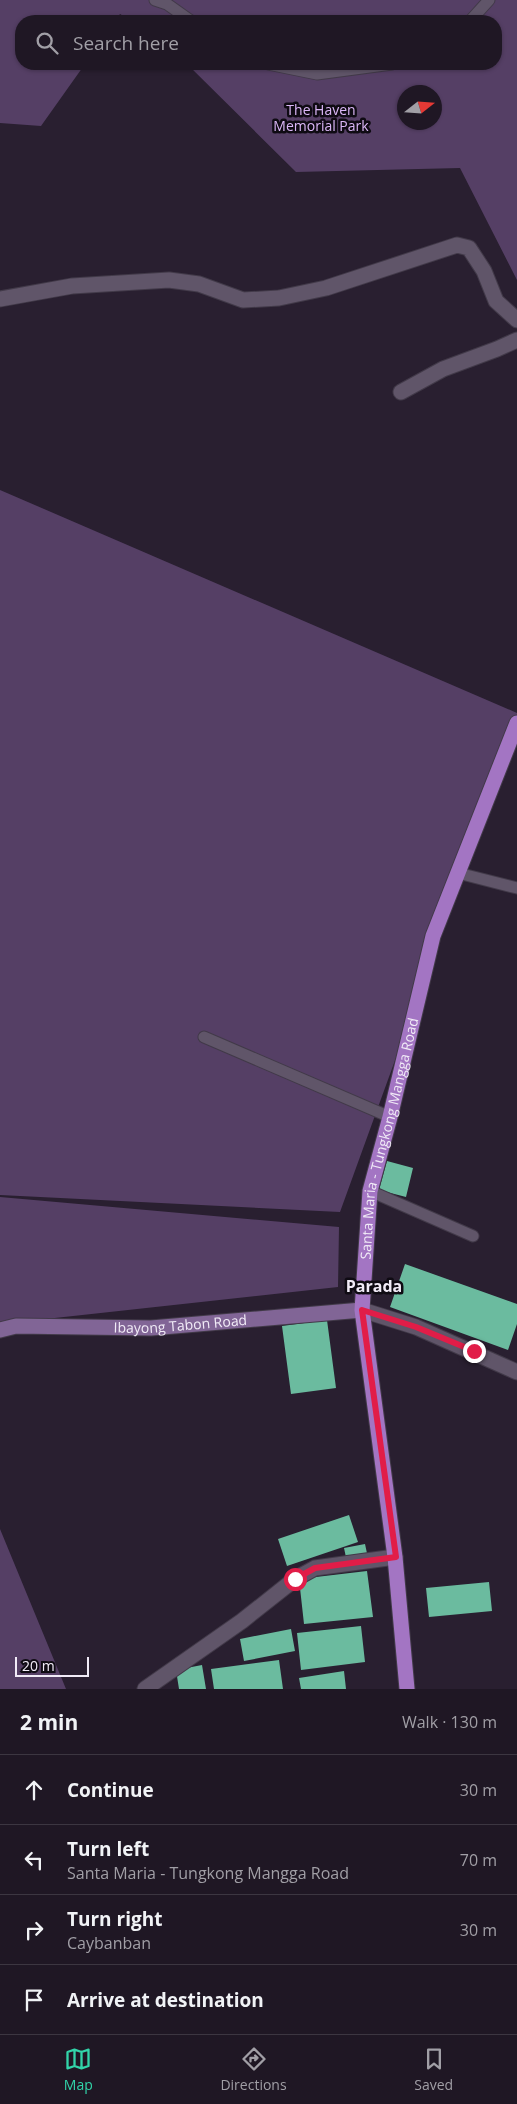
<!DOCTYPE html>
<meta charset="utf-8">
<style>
:root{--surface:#1f1724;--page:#2c2431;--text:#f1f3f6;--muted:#a19fa6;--line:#3c3641;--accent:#32d4a9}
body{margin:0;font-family:"Open Sans",sans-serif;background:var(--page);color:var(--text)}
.compass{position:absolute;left:397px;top:85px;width:45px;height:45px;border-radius:50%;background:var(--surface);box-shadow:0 1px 4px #0004;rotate:73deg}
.scale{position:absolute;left:15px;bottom:12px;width:74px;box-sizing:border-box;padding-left:5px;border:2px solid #f1ebf7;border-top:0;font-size:14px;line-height:18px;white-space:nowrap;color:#f1ebf7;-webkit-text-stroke:4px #0f0b13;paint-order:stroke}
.stop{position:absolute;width:15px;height:15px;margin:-11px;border:4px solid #e11d48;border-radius:50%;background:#fff}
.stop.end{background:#e11d48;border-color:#fff;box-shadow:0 1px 5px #0008}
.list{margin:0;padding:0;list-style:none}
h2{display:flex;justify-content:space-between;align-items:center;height:65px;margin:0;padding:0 20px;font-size:21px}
h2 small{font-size:16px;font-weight:400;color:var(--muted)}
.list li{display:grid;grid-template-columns:32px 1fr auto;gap:15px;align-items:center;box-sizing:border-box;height:70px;padding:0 20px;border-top:1px solid var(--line)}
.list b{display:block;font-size:19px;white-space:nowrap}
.list p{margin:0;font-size:16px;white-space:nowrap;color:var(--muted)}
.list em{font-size:16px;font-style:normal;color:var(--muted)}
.icon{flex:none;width:28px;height:28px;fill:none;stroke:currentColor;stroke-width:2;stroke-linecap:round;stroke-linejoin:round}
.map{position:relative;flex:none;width:517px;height:1689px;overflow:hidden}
.search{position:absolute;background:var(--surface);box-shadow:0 1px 4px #0004;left:15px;right:15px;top:15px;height:55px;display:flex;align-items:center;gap:12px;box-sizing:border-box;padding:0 18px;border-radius:20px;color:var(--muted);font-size:19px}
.sheet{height:345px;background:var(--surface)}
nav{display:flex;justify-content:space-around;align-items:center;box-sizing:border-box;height:70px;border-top:1px solid var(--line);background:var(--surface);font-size:14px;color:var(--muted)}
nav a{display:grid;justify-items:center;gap:2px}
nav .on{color:var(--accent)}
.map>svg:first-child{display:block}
.green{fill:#553f65;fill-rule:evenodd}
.building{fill:#6bbb9f}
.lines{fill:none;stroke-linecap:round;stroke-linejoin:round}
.lane-casing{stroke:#423a49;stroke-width:13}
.street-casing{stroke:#423a49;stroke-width:17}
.secondary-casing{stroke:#423a49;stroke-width:17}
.primary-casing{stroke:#423a49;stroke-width:17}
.lane{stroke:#605569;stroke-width:11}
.street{stroke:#605569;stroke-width:15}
.secondary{stroke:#816596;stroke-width:15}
.primary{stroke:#a375c3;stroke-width:15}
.route{stroke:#e11d48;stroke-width:6}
.labels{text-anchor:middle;stroke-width:5;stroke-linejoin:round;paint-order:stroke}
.park-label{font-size:14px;fill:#dbb7f7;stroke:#0f0b13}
.street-label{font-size:14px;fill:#f1ebf7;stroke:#0f0b13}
.quarter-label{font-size:16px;font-weight:bold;fill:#f1ebf7;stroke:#0f0b13}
</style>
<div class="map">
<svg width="517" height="1689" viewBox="0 0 517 1689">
<rect width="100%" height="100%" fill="#291f30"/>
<path class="green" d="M 0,0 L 517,0 L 517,280 L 460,168 L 296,172 L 187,64 L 496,64 L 496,21 L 132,21 L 120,14 L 115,21 L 21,21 L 21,64 L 85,64 L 41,126 L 0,123 ZM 404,92 L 434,92 L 434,122 L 404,122 Z
M 0,490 L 517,713 L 517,724 L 340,1212 L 0,1195 Z
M 0,1197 L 339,1227 L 338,1287 L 0,1324 Z
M 0,1529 L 66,1689 L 0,1689 Z"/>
<path class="building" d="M 387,1161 L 413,1168 L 406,1197 L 379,1190 Z
M 405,1264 L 517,1304 L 517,1324 L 508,1350 L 390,1307 Z
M 327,1320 L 336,1388 L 291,1394 L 282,1326 Z
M 349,1515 L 358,1542 L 287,1566 L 278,1539 Z
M 365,1544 L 368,1558 L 347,1562 L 344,1548 Z
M 367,1571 L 373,1617 L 304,1624 L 299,1579 Z
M 489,1582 L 492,1611 L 429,1617 L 426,1588 Z
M 361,1626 L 365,1662 L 301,1670 L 297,1633 Z
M 291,1629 L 295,1651 L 244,1661 L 240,1639 Z
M 279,1660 L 283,1689 L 214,1689 L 211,1669 Z
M 202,1665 L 206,1689 L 179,1689 L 176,1670 Z
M 344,1671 L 346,1689 L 301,1689 L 299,1678 Z"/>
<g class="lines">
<g class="lane-casing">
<path id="lane" d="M 155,0 L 167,4 L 191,21
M 470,21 L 489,0
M 268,64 L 317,74 L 392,64
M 458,873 L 517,888
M 204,1037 L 390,1117
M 370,1191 L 473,1236"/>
</g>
<g class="street-casing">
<path id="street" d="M 0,299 L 72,286 L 169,280 L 199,284 L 243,300 L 279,298 L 326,288 L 457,245 L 469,248 L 484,271 L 496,301 L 517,320
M 401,392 L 443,369 L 497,349 L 517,340
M 362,1310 L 416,1327 L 517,1372
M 145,1689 L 242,1621 L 295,1579 L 315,1568 L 395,1557"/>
</g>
<g class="secondary-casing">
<g id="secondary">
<path id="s1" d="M 0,1330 L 16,1326 L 151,1328 L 362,1310"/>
</g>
</g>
<g class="primary-casing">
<g id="primary">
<path id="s2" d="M 407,1689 L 395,1557 L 362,1310 L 370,1191 L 390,1117 L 433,936 L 517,723"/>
</g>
</g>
<use href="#lane" class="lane"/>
<use href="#street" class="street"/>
<use href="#secondary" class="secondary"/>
<use href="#primary" class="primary"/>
</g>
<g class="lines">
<path class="route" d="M 295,1579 L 315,1568 L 396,1557 L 362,1310 L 416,1327 L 474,1351"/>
</g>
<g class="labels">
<g class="park-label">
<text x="321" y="115">The Haven<tspan x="321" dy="16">Memorial Park</tspan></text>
</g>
<g class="street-label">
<text dy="5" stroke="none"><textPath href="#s2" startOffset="556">Santa Maria - Tungkong Mangga Road</textPath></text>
<text dy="5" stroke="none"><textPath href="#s1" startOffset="181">Ibayong Tabon Road</textPath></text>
</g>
<g class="quarter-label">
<text x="374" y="1292">Parada</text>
</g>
</g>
</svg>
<svg class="compass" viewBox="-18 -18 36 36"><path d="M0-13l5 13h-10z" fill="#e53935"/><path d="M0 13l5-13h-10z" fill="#a19fa6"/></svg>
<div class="scale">20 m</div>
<div class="stop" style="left:295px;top:1579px"></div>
<div class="stop end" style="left:474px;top:1351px"></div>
<div class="search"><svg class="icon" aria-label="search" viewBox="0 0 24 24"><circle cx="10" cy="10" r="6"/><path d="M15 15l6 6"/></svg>Search here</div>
</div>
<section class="sheet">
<h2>2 min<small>Walk · 130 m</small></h2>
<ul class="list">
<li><svg class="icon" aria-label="ahead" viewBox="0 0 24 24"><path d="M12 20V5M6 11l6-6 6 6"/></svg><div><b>Continue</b></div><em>30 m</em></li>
<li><svg class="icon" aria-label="left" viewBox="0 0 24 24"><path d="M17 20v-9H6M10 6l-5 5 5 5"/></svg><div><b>Turn left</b><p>Santa Maria - Tungkong Mangga Road</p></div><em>70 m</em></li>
<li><svg class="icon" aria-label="right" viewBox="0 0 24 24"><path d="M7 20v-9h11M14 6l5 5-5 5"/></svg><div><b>Turn right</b><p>Caybanban</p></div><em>30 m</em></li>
<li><svg class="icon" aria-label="arrive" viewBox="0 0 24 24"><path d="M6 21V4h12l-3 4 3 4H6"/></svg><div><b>Arrive at destination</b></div></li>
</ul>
</section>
<nav>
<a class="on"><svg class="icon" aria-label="map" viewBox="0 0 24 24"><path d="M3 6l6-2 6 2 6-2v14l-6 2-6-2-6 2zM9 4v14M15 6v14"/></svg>Map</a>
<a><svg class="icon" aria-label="directions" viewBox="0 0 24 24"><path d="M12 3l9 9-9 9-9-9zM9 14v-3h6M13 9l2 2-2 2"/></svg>Directions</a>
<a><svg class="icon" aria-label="saved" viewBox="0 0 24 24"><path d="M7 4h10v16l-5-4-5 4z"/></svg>Saved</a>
</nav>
